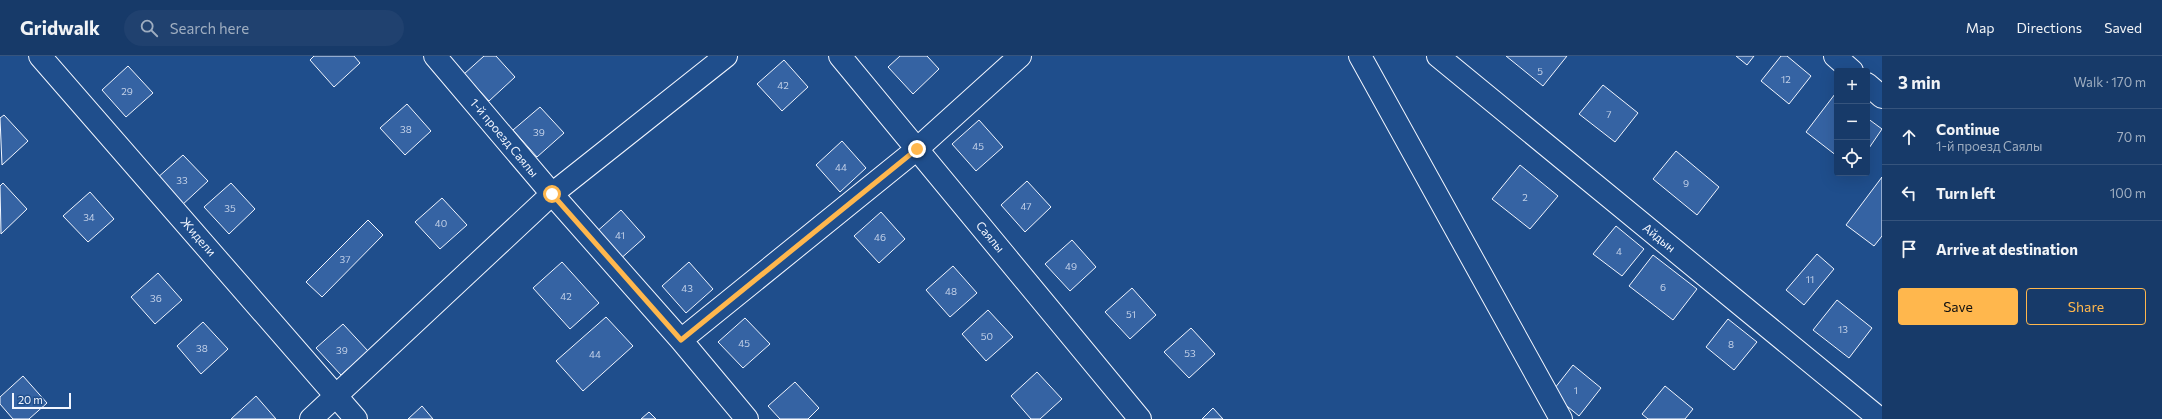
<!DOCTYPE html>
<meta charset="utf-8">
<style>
:root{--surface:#173a69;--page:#20416f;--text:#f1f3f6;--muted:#9eadc0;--line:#36547d;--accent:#ffb74d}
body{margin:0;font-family:Commissioner,sans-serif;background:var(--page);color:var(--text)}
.controls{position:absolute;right:12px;top:12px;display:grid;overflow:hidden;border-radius:4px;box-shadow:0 4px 16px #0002}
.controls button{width:36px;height:36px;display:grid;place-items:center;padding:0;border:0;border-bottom:1px solid var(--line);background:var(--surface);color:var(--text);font:20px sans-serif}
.scale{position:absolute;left:12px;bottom:10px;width:59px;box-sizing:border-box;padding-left:4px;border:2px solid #f2f6ff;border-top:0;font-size:11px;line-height:14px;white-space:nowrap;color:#f2f6ff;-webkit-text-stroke:3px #1f4e8c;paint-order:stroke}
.stop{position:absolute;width:12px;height:12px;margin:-9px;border:3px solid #ffb74d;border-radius:50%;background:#fff}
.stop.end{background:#ffb74d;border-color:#fff;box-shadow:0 1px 4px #0008}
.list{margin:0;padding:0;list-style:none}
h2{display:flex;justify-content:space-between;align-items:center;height:52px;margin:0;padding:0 16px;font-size:17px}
h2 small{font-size:13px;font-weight:400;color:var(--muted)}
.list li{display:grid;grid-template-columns:26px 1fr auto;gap:12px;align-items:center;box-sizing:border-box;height:56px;padding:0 16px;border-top:1px solid var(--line)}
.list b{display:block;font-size:15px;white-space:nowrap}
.list p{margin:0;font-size:13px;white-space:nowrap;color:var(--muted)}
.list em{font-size:13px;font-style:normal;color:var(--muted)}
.actions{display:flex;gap:8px;padding:12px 16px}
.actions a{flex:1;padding:9px 0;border:1px solid var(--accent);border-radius:4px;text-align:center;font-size:14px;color:var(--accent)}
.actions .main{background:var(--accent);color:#111}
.icon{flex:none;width:22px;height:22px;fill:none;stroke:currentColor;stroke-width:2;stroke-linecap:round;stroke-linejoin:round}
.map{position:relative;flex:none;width:1882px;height:363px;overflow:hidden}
header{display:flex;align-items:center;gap:24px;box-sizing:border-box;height:56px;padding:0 20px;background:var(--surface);border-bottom:1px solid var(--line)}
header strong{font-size:19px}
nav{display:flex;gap:22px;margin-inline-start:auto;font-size:14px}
.search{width:280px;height:36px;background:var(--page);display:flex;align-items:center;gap:10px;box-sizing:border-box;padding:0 14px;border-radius:22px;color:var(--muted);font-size:15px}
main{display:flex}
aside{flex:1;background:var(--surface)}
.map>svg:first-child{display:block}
.building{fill:#3563a3;stroke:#f2f6ff}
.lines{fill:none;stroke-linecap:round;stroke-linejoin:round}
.minor-casing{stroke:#f2f6ff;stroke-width:24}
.minor{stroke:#1f4e8c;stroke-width:22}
.route{stroke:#ffb74d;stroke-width:5}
.labels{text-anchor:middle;stroke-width:3;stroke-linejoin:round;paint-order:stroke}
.number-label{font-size:10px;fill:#c3d1e8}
.street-label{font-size:12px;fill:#f2f6ff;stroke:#1f4e8c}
</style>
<header>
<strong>Gridwalk</strong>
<div class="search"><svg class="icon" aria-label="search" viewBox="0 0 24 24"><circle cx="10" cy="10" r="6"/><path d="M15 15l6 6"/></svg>Search here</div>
<nav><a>Map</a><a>Directions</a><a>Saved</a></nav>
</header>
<main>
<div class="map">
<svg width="1882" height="363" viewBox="0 0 1882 363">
<rect width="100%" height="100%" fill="#1f4e8c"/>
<path class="building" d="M 314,0 L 354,0 L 360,7 L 334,31 L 310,4 Z
M 484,0 L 496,0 L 515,21 L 489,45 L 464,18 Z
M 900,0 L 927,0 L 939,13 L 913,38 L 888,11 Z
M 1506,0 L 1567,0 L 1543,30 Z
M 1736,0 L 1754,0 L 1747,9 Z
M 1781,0 L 1787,0 L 1811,20 L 1789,48 L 1761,25 Z
M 784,4 L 808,31 L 782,55 L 757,28 Z
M 128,10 L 153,37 L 126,61 L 102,34 Z
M 1603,29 L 1638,57 L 1615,86 L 1579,58 Z
M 1835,38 L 1837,39 L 1837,100 L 1806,76 Z
M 407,48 L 431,75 L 405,99 L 380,72 Z
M 540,51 L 564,77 L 537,101 L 513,74 Z
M 4,59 L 28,85 L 2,109 L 0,62 Z
M 1867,62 L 1882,73 L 1867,95 Z
M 979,64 L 1003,91 L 976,115 L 952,88 Z
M 842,85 L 866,112 L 840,136 L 816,109 Z
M 1676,95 L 1719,131 L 1697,159 L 1653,123 Z
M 183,99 L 208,125 L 181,150 L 156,123 Z
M 1520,109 L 1558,140 L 1530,173 L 1492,143 Z
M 1882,121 L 1882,180 L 1874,190 L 1846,169 Z
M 1027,125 L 1051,151 L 1025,176 L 1001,149 Z
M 3,127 L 27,153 L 1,178 L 0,130 Z
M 231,127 L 255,153 L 229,178 L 204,151 Z
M 90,136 L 114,163 L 88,186 L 63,160 Z
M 442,142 L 467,169 L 440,193 L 415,166 Z
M 621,154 L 645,181 L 618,205 L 594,178 Z
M 881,156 L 905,183 L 879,207 L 854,180 Z
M 368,164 L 383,179 L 322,241 L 306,226 Z
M 1616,170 L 1644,193 L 1622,220 L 1593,198 Z
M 1072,184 L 1096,211 L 1070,235 L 1045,208 Z
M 1817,198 L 1834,213 L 1804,249 L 1786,234 Z
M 1653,199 L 1697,233 L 1673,264 L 1629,230 Z
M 562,206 L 599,247 L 570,273 L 533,232 Z
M 689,206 L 713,233 L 686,257 L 662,230 Z
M 953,210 L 977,237 L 950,261 L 926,234 Z
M 158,217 L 182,244 L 155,268 L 131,241 Z
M 1132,232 L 1156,259 L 1130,283 L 1105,256 Z
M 1837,244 L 1872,272 L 1849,302 L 1813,274 Z
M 988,254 L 1013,281 L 986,305 L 962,278 Z
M 606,261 L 633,290 L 583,335 L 556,305 Z
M 745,262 L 770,288 L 743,312 L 718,286 Z
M 1728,263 L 1757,286 L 1734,314 L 1706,291 Z
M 203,266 L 228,293 L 201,318 L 177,290 Z
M 343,268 L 368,295 L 341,319 L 316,292 Z
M 1191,272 L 1215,298 L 1189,322 L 1164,296 Z
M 1573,309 L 1601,332 L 1579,360 L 1551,337 Z
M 1037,316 L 1062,343 L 1040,363 L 1031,363 L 1011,340 Z
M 23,320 L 47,347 L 29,363 L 13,363 L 0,348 L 0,341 Z
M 795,326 L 819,352 L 808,363 L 780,363 L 768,350 Z
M 1665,330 L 1693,353 L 1685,363 L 1648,363 L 1642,358 Z
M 256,340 L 276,363 L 231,363 Z
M 422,350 L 433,363 L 408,363 Z
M 1213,352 L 1223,363 L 1202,363 Z
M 649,356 L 656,363 L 641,363 Z"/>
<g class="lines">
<g class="minor-casing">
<path id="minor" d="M 40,0 L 356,363
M 435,0 L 552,138 L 681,284 L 747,363
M 840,0 L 1140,363
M 1360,0 L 1561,363
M 1438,0 L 1880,363
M 1835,0 L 1852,15
M 1867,28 L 1882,41
M 681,284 L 917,93 L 1020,0
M 311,363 L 552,138 L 726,0"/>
</g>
<use href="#minor" class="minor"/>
</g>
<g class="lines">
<path class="route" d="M 552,138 L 681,284 L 917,93"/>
</g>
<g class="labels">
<g class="number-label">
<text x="1540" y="19">5</text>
<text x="1786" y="27">12</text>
<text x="783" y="33">42</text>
<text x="127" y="39">29</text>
<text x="1609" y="62">7</text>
<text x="406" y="77">38</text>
<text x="539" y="80">39</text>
<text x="978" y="94">45</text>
<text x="841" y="115">44</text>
<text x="182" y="128">33</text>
<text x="1686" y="131">9</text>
<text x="1525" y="145">2</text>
<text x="1026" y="154">47</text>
<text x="230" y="156">35</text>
<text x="89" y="165">34</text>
<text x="441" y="171">40</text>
<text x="620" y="183">41</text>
<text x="880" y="185">46</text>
<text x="1619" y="199">4</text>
<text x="345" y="207">37</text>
<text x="1071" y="214">49</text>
<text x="1810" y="227">11</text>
<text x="1663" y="235">6</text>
<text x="687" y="236">43</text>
<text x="951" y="239">48</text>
<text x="566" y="244">42</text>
<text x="156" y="246">36</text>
<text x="1131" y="262">51</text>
<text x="1843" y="277">13</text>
<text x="987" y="284">50</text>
<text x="744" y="291">45</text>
<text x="1731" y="292">8</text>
<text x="202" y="296">38</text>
<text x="342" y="298">39</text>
<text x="1190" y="301">53</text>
<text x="595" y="302">44</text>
<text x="1576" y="338">1</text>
</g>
<g class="street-label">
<text transform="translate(504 82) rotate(50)" y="4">1-й проезд Саялы</text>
<text transform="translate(198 181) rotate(49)" y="4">Жидели</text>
<text transform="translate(990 181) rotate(50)" y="4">Саялы</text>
<text transform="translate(1659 182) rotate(39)" y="4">Айдын</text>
</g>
</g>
</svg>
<div class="controls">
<button>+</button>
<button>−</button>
<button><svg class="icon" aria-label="locate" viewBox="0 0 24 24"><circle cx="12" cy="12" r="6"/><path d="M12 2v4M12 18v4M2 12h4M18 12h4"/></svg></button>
</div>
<div class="scale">20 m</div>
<div class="stop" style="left:552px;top:138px"></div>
<div class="stop end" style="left:917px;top:93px"></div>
</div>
<aside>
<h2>3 min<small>Walk · 170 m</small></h2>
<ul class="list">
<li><svg class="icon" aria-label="ahead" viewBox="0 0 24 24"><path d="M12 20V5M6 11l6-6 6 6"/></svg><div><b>Continue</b><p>1-й проезд Саялы</p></div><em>70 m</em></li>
<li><svg class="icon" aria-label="left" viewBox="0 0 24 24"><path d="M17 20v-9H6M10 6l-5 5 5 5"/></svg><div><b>Turn left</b></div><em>100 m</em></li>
<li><svg class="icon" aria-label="arrive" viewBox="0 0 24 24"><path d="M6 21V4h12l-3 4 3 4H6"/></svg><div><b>Arrive at destination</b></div></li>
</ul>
<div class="actions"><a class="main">Save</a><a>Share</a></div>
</aside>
</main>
